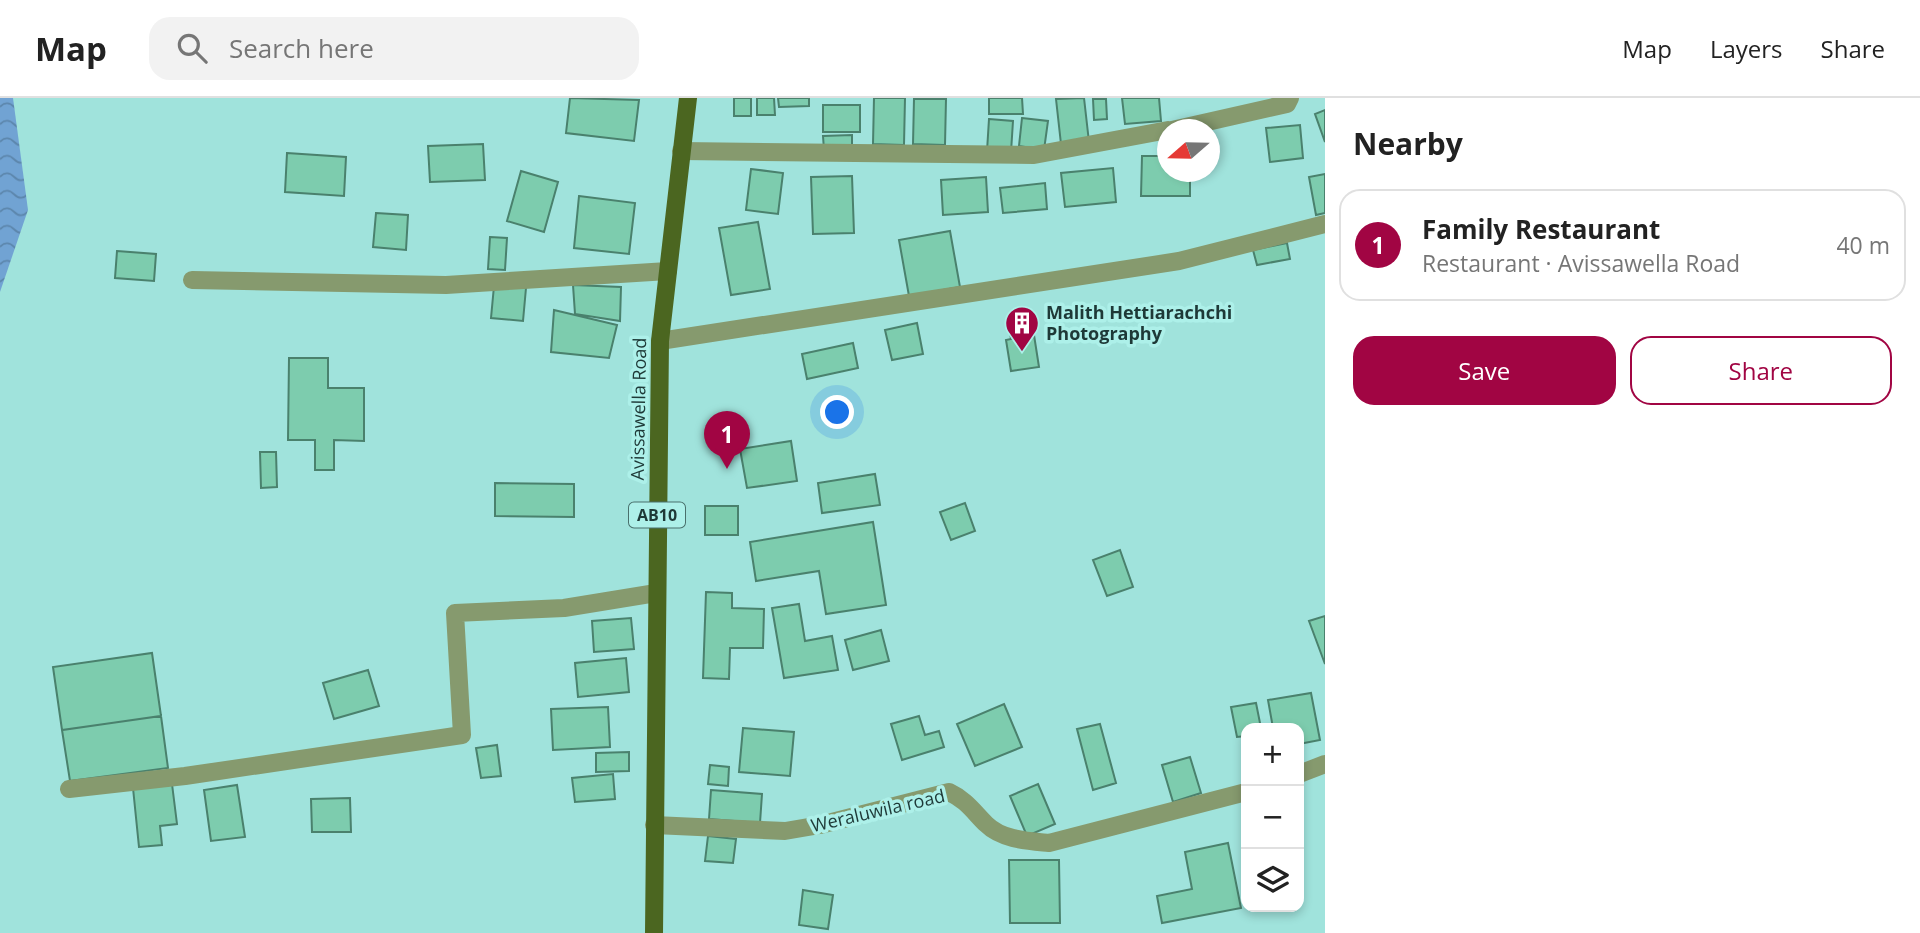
<!DOCTYPE html>
<meta charset="utf-8">
<style>
:root{--surface:#fff;--page:#f2f2f2;--text:#222;--muted:#767676;--line:#e0e0e0;--accent:#a10543}
body{margin:0;font-family:"Open Sans",sans-serif;background:var(--page);color:var(--text)}
.controls{position:absolute;right:21px;bottom:21px;display:grid;overflow:hidden;border-radius:14px;box-shadow:0 4px 10px #0003}
.controls button{width:63px;height:63px;display:grid;place-items:center;padding:0;border:0;border-bottom:2px solid var(--line);background:var(--surface);color:var(--text);font:35px sans-serif}
.compass{position:absolute;left:1157px;top:21px;width:63px;height:63px;border-radius:50%;background:var(--surface);box-shadow:0 4px 10px #0003;rotate:250deg}
.you{position:absolute;left:838px;top:315px;width:24px;height:24px;margin:-18px;border:5px solid #fff;border-radius:50%;background:#1a73e8;box-shadow:0 0 0 10px #1a73e833}
.badge{display:grid;place-items:center;width:46px;height:46px;border-radius:50%;background:var(--accent);color:#fff;font-size:23px;font-weight:700}
.pin{position:absolute;translate:-50% -58px;filter:drop-shadow(0 2px 4px #0008)}
.pin::after{content:'';position:absolute;top:37px;width:24px;height:21px;background:inherit;clip-path:polygon(0 0,100% 0,50% 100%)}
.list{margin:0;padding:0;list-style:none}
h2{display:flex;justify-content:space-between;align-items:center;height:91px;margin:0;padding:0 28px;font-size:30px}
h2 small{font-size:23px;font-weight:400;color:var(--muted)}
.list li{display:grid;grid-template-columns:46px 1fr auto;gap:21px;align-items:center;box-sizing:border-box;height:112px;margin:0 14px 14px;padding:0 14px;border:2px solid var(--line);border-radius:21px}
.list b{display:block;font-size:26px;white-space:nowrap}
.list p{margin:0;font-size:23px;white-space:nowrap;color:var(--muted)}
.list em{font-size:23px;font-style:normal;color:var(--muted)}
.actions{display:flex;gap:14px;padding:21px 28px}
.actions a{flex:1;padding:16px 0;border:2px solid var(--accent);border-radius:21px;text-align:center;font-size:24px;color:var(--accent)}
.actions .main{background:var(--accent);color:#fff}
.icon{flex:none;width:38px;height:38px;fill:none;stroke:currentColor;stroke-width:2;stroke-linecap:round;stroke-linejoin:round}
.map{position:relative;flex:none;width:1325px;height:835px;overflow:hidden}
header{display:flex;align-items:center;gap:42px;box-sizing:border-box;height:98px;padding:0 35px;background:var(--surface);border-bottom:2px solid var(--line)}
header strong{font-size:33px}
nav{display:flex;gap:38px;margin-inline-start:auto;font-size:24px}
.search{width:490px;height:63px;background:var(--page);display:flex;align-items:center;gap:18px;box-sizing:border-box;padding:0 24px;border-radius:21px;color:var(--muted);font-size:26px}
main{display:flex}
aside{flex:1;background:var(--surface)}
.map>svg:first-child{display:block}
.water{fill:url(#water-waves)}
.building{fill:#7dccae;stroke:#4a816d;stroke-width:2}
.lines{fill:none;stroke-linecap:round;stroke-linejoin:round}
.minor{stroke:#869a6e;stroke-width:18}
.primary{stroke:#4b6620;stroke-width:18}
.labels{text-anchor:middle;stroke-width:7;stroke-linejoin:round;paint-order:stroke}
.shield{fill:#adf0e9;stroke:#49706c;stroke-width:2}
.shield-label{font-size:16px;font-weight:bold;fill:#1e3937}
.poi-label{font-size:18px;font-weight:bold;fill:#1e3937;stroke:#adf0e9;text-anchor:start}
.street-label{font-size:18px;fill:#1e3937;stroke:#adf0e9}
</style>
<header>
<strong>Map</strong>
<div class="search"><svg class="icon" aria-label="search" viewBox="0 0 24 24"><circle cx="10" cy="10" r="6"/><path d="M15 15l6 6"/></svg>Search here</div>
<nav><a>Map</a><a>Layers</a><a>Share</a></nav>
</header>
<main>
<div class="map">
<svg width="1325" height="835" viewBox="0 0 1325 835">
<defs>
<pattern id="water-waves" width="16" height="10" patternUnits="userSpaceOnUse" patternTransform="scale(1.75)"><rect width="16" height="10" fill="#71a3d3"/><path d="M0 5q4-4 8 0t8 0" fill="none" stroke="#5c86ac"/></pattern>
</defs>
<rect width="100%" height="100%" fill="#a0e3dc"/>
<path class="water" d="M 0,0 L 13,0 L 28,112 L 0,194 Z"/>
<path class="building" d="M 570,0 L 639,2 L 634,43 L 566,35 Z
M 734,0 L 751,0 L 751,18 L 734,18 Z
M 757,0 L 774,0 L 775,17 L 757,17 Z
M 778,0 L 809,0 L 809,8 L 779,9 Z
M 874,0 L 905,0 L 904,47 L 873,46 Z
M 989,0 L 1022,0 L 1023,16 L 989,16 Z
M 1084,0 L 1089,44 L 1061,46 L 1056,1 Z
M 1122,0 L 1159,0 L 1161,23 L 1125,26 Z
M 914,1 L 946,1 L 945,47 L 913,46 Z
M 1093,1 L 1106,1 L 1107,21 L 1094,22 Z
M 823,7 L 860,7 L 860,34 L 823,34 Z
M 1325,12 L 1325,44 L 1315,16 Z
M 1022,20 L 1048,23 L 1044,52 L 1019,48 Z
M 989,21 L 1013,23 L 1011,54 L 987,53 Z
M 1300,27 L 1303,60 L 1270,64 L 1266,30 Z
M 852,37 L 852,52 L 824,52 L 823,38 Z
M 483,46 L 485,82 L 430,84 L 428,48 Z
M 287,55 L 346,59 L 344,98 L 285,94 Z
M 1142,58 L 1168,58 L 1168,74 L 1190,74 L 1190,98 L 1141,98 Z
M 1113,70 L 1116,104 L 1065,109 L 1061,75 Z
M 751,71 L 783,75 L 778,116 L 746,112 Z
M 521,73 L 558,84 L 544,134 L 507,123 Z
M 1325,76 L 1325,115 L 1316,117 L 1309,79 Z
M 852,78 L 854,135 L 813,136 L 811,79 Z
M 986,79 L 988,114 L 943,117 L 941,82 Z
M 1045,85 L 1047,111 L 1003,115 L 1000,90 Z
M 579,98 L 635,105 L 629,156 L 574,150 Z
M 376,115 L 408,117 L 406,152 L 373,149 Z
M 758,124 L 770,191 L 731,197 L 719,130 Z
M 950,133 L 960,189 L 909,198 L 899,142 Z
M 490,139 L 507,140 L 505,172 L 488,171 Z
M 1287,145 L 1290,161 L 1257,167 L 1253,152 Z
M 117,153 L 156,156 L 154,183 L 115,180 Z
M 573,187 L 621,189 L 620,223 L 575,216 Z
M 494,188 L 526,190 L 523,223 L 491,220 Z
M 554,212 L 617,227 L 609,260 L 551,254 Z
M 1026,219 L 1029,238 L 1034,237 L 1039,269 L 1011,273 L 1006,242 L 1011,241 L 1008,222 Z
M 917,225 L 923,256 L 892,262 L 885,232 Z
M 853,245 L 858,270 L 807,281 L 802,256 Z
M 289,260 L 328,260 L 328,290 L 364,290 L 364,343 L 334,342 L 334,372 L 315,372 L 315,342 L 288,342 Z
M 791,343 L 797,383 L 747,390 L 740,351 Z
M 260,354 L 276,354 L 277,389 L 261,390 Z
M 875,376 L 880,407 L 822,415 L 818,385 Z
M 495,385 L 574,386 L 574,419 L 495,418 Z
M 965,405 L 975,433 L 951,442 L 940,414 Z
M 705,408 L 738,408 L 738,437 L 705,437 Z
M 873,424 L 886,507 L 826,516 L 819,473 L 756,483 L 750,444 Z
M 1120,452 L 1133,489 L 1107,498 L 1093,462 Z
M 706,494 L 732,495 L 732,510 L 764,511 L 763,550 L 730,550 L 729,581 L 703,580 Z
M 799,506 L 805,543 L 832,538 L 838,572 L 784,580 L 772,510 Z
M 1325,518 L 1325,566 L 1309,523 Z
M 631,520 L 634,551 L 594,554 L 592,523 Z
M 881,532 L 889,563 L 853,572 L 845,542 Z
M 152,555 L 161,618 L 62,632 L 53,569 Z
M 626,560 L 629,594 L 578,599 L 575,565 Z
M 368,572 L 379,608 L 334,621 L 323,585 Z
M 1311,595 L 1320,642 L 1299,646 L 1299,630 L 1273,630 L 1268,602 Z
M 1256,605 L 1261,630 L 1246,630 L 1246,638 L 1237,639 L 1231,609 Z
M 1004,606 L 1022,649 L 975,668 L 957,626 Z
M 608,609 L 610,649 L 553,652 L 551,611 Z
M 161,618 L 168,670 L 70,683 L 62,632 Z
M 919,618 L 925,637 L 939,633 L 944,649 L 902,662 L 891,626 Z
M 1100,626 L 1116,685 L 1093,692 L 1077,631 Z
M 743,630 L 794,634 L 790,678 L 739,674 Z
M 497,647 L 501,678 L 481,680 L 476,650 Z
M 629,654 L 629,673 L 596,674 L 596,655 Z
M 1190,659 L 1201,695 L 1173,704 L 1162,667 Z
M 710,667 L 729,669 L 728,688 L 708,686 Z
M 613,676 L 615,701 L 575,704 L 572,680 Z
M 172,686 L 177,726 L 160,728 L 162,747 L 139,749 L 133,690 Z
M 1038,686 L 1055,726 L 1027,738 L 1010,698 Z
M 237,687 L 245,739 L 211,743 L 204,692 Z
M 711,692 L 762,696 L 760,725 L 709,721 Z
M 350,700 L 351,734 L 312,734 L 311,701 Z
M 708,738 L 736,741 L 733,765 L 705,763 Z
M 1228,745 L 1241,810 L 1162,825 L 1157,798 L 1192,791 L 1185,754 Z
M 1009,762 L 1059,762 L 1060,825 L 1010,825 Z
M 803,792 L 833,797 L 828,831 L 799,827 Z"/>
<g class="lines">
<path class="minor" d="M 1172,32 L 1287,6 L 1290,0
M 681,53 L 1034,57 L 1168,32
M 192,182 L 446,187 L 668,173
M 660,243 L 1179,163 L 1325,126
M 1299,676 L 1325,666
M 69,691 L 185,678 L 462,637 L 455,515 L 564,510 L 656,495
M 654,727 L 785,733 L 820,727 L 949,694 C 966,702 973,713 986,726 C 1002,742 1029,743 1049,745 L 1246,694"/>
<path class="primary" d="M 654,835 L 660,243 L 688,0"/>
</g>
<defs>
<g id="building-pin" transform="scale(1.75)"><path d="M0 17L-7.5 6A9.5 9.5 0 1 1 7.5 6Z" fill="#a10543" stroke="#adf0e9"/><path d="M-4-6H4V6H1V3H-1V6H-4ZM-2.5-4.3h1.7v1.8h-1.7ZM.8-4.3h1.7v1.8H.8ZM-2.5-1h1.7V.8h-1.7ZM.8-1h1.7V.8H.8Z" fill="#fff"/></g>
</defs>
<g fill-rule="evenodd">
<use href="#building-pin" x="1022" y="225"/>
</g>
<g class="labels">
<rect class="shield" x="629" y="404.5" width="56" height="25" rx="5"/>
<g class="shield-label">
<text x="657" y="423">AB10</text>
</g>
<g class="poi-label">
<text x="1046" y="221">Malith Hettiarachchi<tspan x="1046" dy="21">Photography</tspan></text>
</g>
<g class="street-label">
<text transform="translate(639 311) rotate(-89)" y="6">Avissawella Road</text>
<text transform="translate(878 713) rotate(-13)" y="6">Weraluwila road</text>
</g>
</g>
</svg>
<div class="controls">
<button>+</button>
<button>−</button>
<button><svg class="icon" aria-label="layers" viewBox="0 0 24 24"><path d="M12 4l9 5-9 5-9-5zM3 14l9 5 9-5"/></svg></button>
</div>
<svg class="compass" viewBox="-18 -18 36 36"><path d="M0-13l5 13h-10z" fill="#e53935"/><path d="M0 13l5-13h-10z" fill="#767676"/></svg>
<div class="you"></div>
<div class="pin badge" style="left:727px;top:371px">1</div>
</div>
<aside>
<h2>Nearby<small></small></h2>
<ul class="list">
<li><span class="badge">1</span><div><b>Family Restaurant</b><p>Restaurant · Avissawella Road</p></div><em>40 m</em></li>
</ul>
<div class="actions"><a class="main">Save</a><a>Share</a></div>
</aside>
</main>
